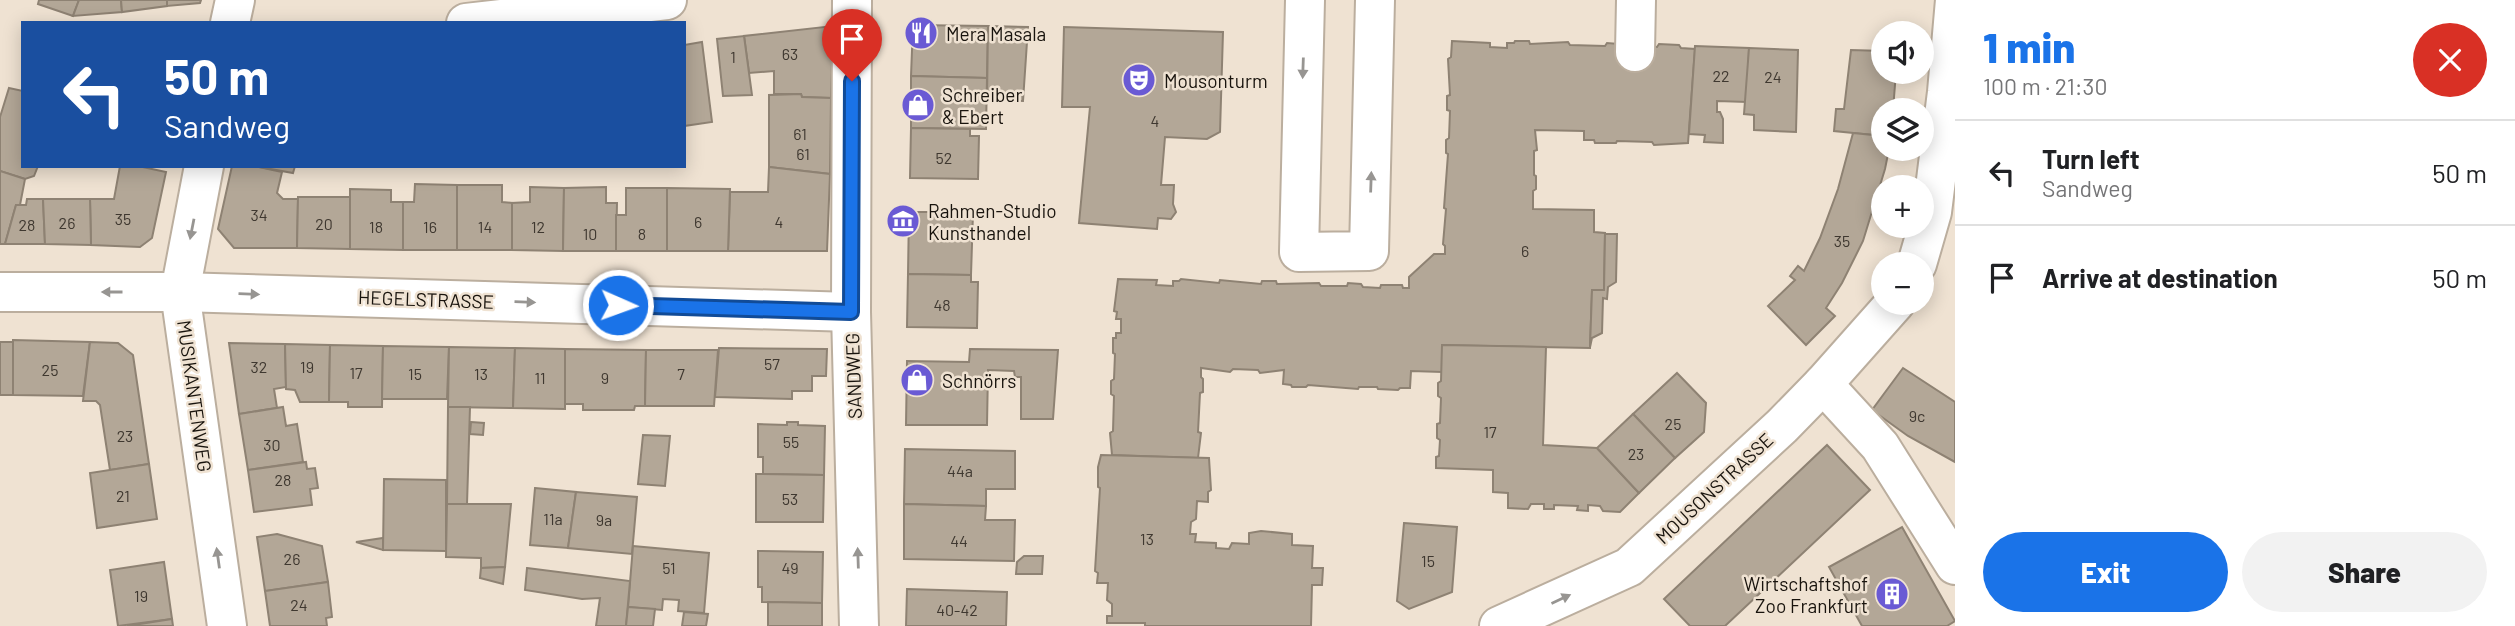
<!DOCTYPE html>
<html lang="en">
<head>
<meta charset="utf-8">
<style>
  :root { --surface:#fff; --page:#f2f2f2; --text:#202124; --muted:#757577; --line:#e0e0e0; --accent:#1a73e8 }
  body { margin:0; font-family:Barlow,sans-serif; background:var(--page); color:var(--text); height:100vh; display:flex; flex-direction:column; font-size:26px; white-space:nowrap }
  * { box-sizing:border-box; margin:0 }
  p { font-size:23px; color:var(--muted) }
  .icon { flex:none; width:38px; height:38px; fill:none; stroke:currentColor; stroke-width:2; stroke-linecap:round; stroke-linejoin:round }
  .map { position:relative; flex:1; overflow:hidden }
  .drawer { display:flex; flex-direction:column; background:var(--surface); width:560px }
  .drawer>* { flex:none }
  .top-card { position:absolute; left:21px; top:21px; width:665px; height:147px; border-radius:0px; box-shadow:0 4px 18px #0003; background:#1a4fa0; color:#fff; overflow:hidden }
  .buttons { position:absolute; left:1871px; top:21px; display:grid; gap:14px }
  .buttons a { display:grid; place-items:center; width:63px; height:63px; border-radius:50%; background:var(--surface); box-shadow:0 4px 18px #0003; font-size:35px }
  .pin { position:absolute; display:grid; place-items:center; width:60px; height:60px; color:#fff; margin:-72px -30px; border-radius:50% 50% 50% 0; rotate:-45deg; box-shadow:0 0 7px #0007 }
  .pin .icon { rotate:45deg }
  .me { position:absolute; width:77px; margin:-38px; rotate:92deg; stroke-linejoin:round; filter:drop-shadow(0 0 5px #0008) }
  .turn { display:flex; align-items:center; gap:24px; height:147px; padding:0 28px; font-size:32px }
  .turn .icon { width:91px; height:91px; stroke-width:2.5 }
  .turn b { display:block; font-size:49px; line-height:60px }
  .round { display:grid; place-items:center; flex:none; width:74px; height:74px; border-radius:37px; background:var(--page) }
  .head { display:flex; align-items:center; justify-content:space-between; height:119px; padding:0 28px }
  h1 { font-size:42px; font-weight:800; line-height:52px; color:var(--accent) }
  .primary-button { display:flex; gap:14px; margin-top:auto; padding:14px 28px }
  .primary-button a { flex:1; height:80px; border-radius:42px; background:var(--accent); color:#fff; font-size:28px; font-weight:800; line-height:80px; text-align:center }
  .primary-button a+a { background:var(--page); color:var(--text) }
  ul { padding:0; list-style:none }
  li { display:flex; align-items:center; gap:21px; height:105px; padding:0 28px; border-top:2px solid var(--line) }
  li div { flex:1 }
  li b { display:block; font-size:26px }
  li em { font-style:normal }
  main { display:flex; flex:1; min-height:0 }
  .map>svg:first-child { display:block }
  .building { fill:#b3a797; stroke:#8e8273; stroke-width:2 }
  .lines { fill:none; stroke-linecap:round; stroke-linejoin:round }
  .minor-casing { stroke:#bbae9e; stroke-width:42 }
  .minor { stroke:#fff; stroke-width:38 }
  .oneway { fill:#979592 }
  .route-casing { stroke:#114b97; stroke-width:18 }
  .route { stroke:#1a73e8; stroke-width:12 }
  .labels { text-anchor:middle; dominant-baseline:central; stroke-width:5; stroke-linejoin:round; paint-order:stroke }
  .number-label { font-size:16px; fill:#3f3830 }
  .poi-label { font-size:19px; fill:#18130d; stroke:#efe2d2; text-anchor:start }
  .street-label { font-size:19px; fill:#18130d; stroke:#efe2d2 }
</style>
</head>
<body>
<main>
<div class="map">
<svg width="1955" height="626" viewBox="0 0 1955 626">
  <rect width="100%" height="100%" fill="#efe2d2"/>
  <!-- building -->
  <g class="building">
    <polygon points="39,0 79,0 73,16 38,4"/>
    <polygon points="79,0 121,0 122,12 73,16"/>
    <polygon points="121,0 167,0 167,6 122,12"/>
    <polygon points="167,0 201,0 200,3 167,6"/>
    <polygon points="913,25 988,26 987,78 911,76"/>
    <polygon points="833,26 831,98 802,97 801,94 774,94 774,71 749,73 744,36"/>
    <polygon points="988,26 1028,27 1023,101 987,100"/>
    <polygon points="1064,27 1223,32 1220,132 1207,139 1165,137 1161,185 1174,185 1173,204 1176,212 1171,219 1158,218 1157,229 1079,223 1090,107 1062,107"/>
    <polygon points="744,36 752,95 723,96 717,39"/>
    <polygon points="1452,41 1490,43 1490,47 1507,48 1507,43 1514,43 1515,41 1529,41 1530,44 1568,42 1570,45 1605,46 1607,43 1657,47 1659,44 1679,45 1681,48 1695,49 1688,143 1654,145 1652,142 1617,141 1616,143 1595,143 1594,140 1584,140 1584,131 1535,130 1537,150 1534,151 1534,175 1536,176 1536,189 1533,191 1533,209 1594,210 1594,232 1605,233 1604,290 1592,290 1590,348 1442,345 1442,372 1411,371 1410,388 1400,388 1398,390 1378,389 1377,387 1359,387 1358,389 1308,385 1306,387 1292,387 1291,385 1283,384 1284,370 1260,373 1258,370 1233,369 1230,372 1201,368 1201,377 1203,379 1203,392 1200,393 1198,432 1201,433 1198,458 1112,455 1110,433 1113,431 1114,396 1111,394 1111,381 1114,379 1115,354 1113,353 1113,338 1116,338 1116,333 1121,333 1121,319 1116,319 1117,312 1114,311 1118,279 1157,280 1156,285 1173,286 1173,281 1179,281 1181,279 1219,283 1220,280 1261,284 1262,281 1276,281 1277,284 1319,283 1321,286 1347,286 1348,283 1361,284 1363,287 1380,288 1381,285 1402,285 1403,288 1409,288 1409,277 1434,254 1445,254 1445,246 1443,244 1446,209 1444,208 1448,154 1446,153 1446,140 1449,138 1450,111 1447,110 1447,96 1450,95 1448,59 1451,57"/>
    <polygon points="702,42 712,122 684,126 684,45"/>
    <polygon points="1695,46 1749,48 1747,102 1717,101 1717,112 1720,112 1723,119 1723,143 1704,142 1705,135 1689,134"/>
    <polygon points="1749,48 1798,50 1796,132 1754,130 1754,115 1744,114"/>
    <polygon points="1851,50 1883,51 1883,72 1896,72 1893,110 1883,110 1883,136 1834,131 1836,109 1844,109"/>
    <polygon points="911,76 987,78 986,129 911,128"/>
    <polygon points="9,88 23,91 23,166 38,166 34,176 25,179 0,171 0,117"/>
    <polygon points="801,94 802,97 831,98 830,174 769,167 769,95"/>
    <polygon points="911,128 970,129 970,136 979,136 978,179 910,178"/>
    <polygon points="1853,133 1883,136 1883,149 1889,149 1885,169 1863,241 1842,283 1826,308 1835,316 1806,345 1768,306 1795,280 1790,276 1798,266 1804,271 1820,238 1838,189"/>
    <polygon points="120,166 138,166 166,172 152,238 140,247 91,245 90,199 114,199"/>
    <polygon points="232,166 254,166 282,172 277,193 283,199 298,199 297,248 234,248 218,229"/>
    <polygon points="254,166 295,166 293,173"/>
    <polygon points="769,167 830,174 827,251 728,251 730,192 768,192"/>
    <polygon points="0,171 25,179 20,205 16,205 5,244 0,244"/>
    <polygon points="415,184 457,185 457,250 403,250 403,202 414,202"/>
    <polygon points="457,185 502,185 502,202 512,203 512,250 457,250"/>
    <polygon points="530,187 564,188 563,251 512,250 512,203 530,202"/>
    <polygon points="606,187 606,203 617,203 616,251 563,251 564,188"/>
    <polygon points="626,188 667,188 667,251 616,251 616,215 626,215"/>
    <polygon points="667,188 730,189 728,251 667,251"/>
    <polygon points="350,189 391,190 391,202 403,202 403,250 350,249"/>
    <polygon points="298,197 350,197 350,249 297,248"/>
    <polygon points="27,199 43,199 45,244 5,244 16,205 26,205"/>
    <polygon points="43,199 90,199 91,245 45,244"/>
    <polygon points="935,210 973,213 971,275 908,274 909,212 935,212"/>
    <polygon points="1605,234 1617,234 1616,282 1608,287 1607,299 1603,298 1602,333 1592,338 1590,347 1592,290 1604,290"/>
    <polygon points="908,274 971,275 971,282 978,282 977,328 907,327"/>
    <polygon points="13,340 90,342 83,396 13,395"/>
    <rect x="0" y="342" width="13" height="53"/>
    <polygon points="90,342 118,343 133,355 149,464 110,470 100,405 96,401 83,401"/>
    <polygon points="229,343 285,344 286,387 274,389 277,408 239,414"/>
    <polygon points="285,344 330,345 329,402 300,402 295,390 286,389"/>
    <polygon points="330,345 383,346 382,407 348,407 348,402 329,402"/>
    <polygon points="1442,345 1546,347 1543,445 1597,448 1639,493 1620,512 1603,511 1600,506 1588,505 1588,511 1577,510 1578,506 1554,505 1554,509 1544,509 1544,504 1531,504 1528,509 1508,508 1508,493 1493,492 1493,470 1436,468 1436,457 1439,456 1440,440 1437,438 1437,424 1440,423 1441,398 1438,396 1438,383 1441,381"/>
    <polygon points="383,346 449,347 447,399 382,399"/>
    <polygon points="449,347 515,348 513,408 448,407"/>
    <polygon points="515,348 565,349 565,409 513,408"/>
    <polygon points="719,348 827,349 826,376 812,376 812,391 792,391 792,399 715,397"/>
    <polygon points="565,349 646,350 645,406 635,406 634,410 583,410 583,404 565,404"/>
    <polygon points="970,349 1058,350 1053,419 1021,419 1021,377 1015,377 1014,371 988,370 987,425 906,425 907,361 969,362"/>
    <polygon points="646,350 718,350 714,406 645,406"/>
    <polygon points="1903,368 1955,402 1955,462 1908,436 1872,410"/>
    <polygon points="1677,373 1706,403 1704,432 1675,458 1633,414"/>
    <polygon points="283,407 286,426 297,424 303,462 248,470 239,414"/>
    <polygon points="448,407 470,407 467,504 447,504"/>
    <polygon points="1633,414 1675,458 1639,493 1597,448"/>
    <polygon points="471,422 484,423 483,435 470,434"/>
    <polygon points="787,422 798,422 798,425 825,426 824,475 763,474 763,457 758,457 758,424 787,425"/>
    <polygon points="643,435 670,436 665,486 638,484"/>
    <polygon points="1827,445 1870,490 1725,626 1690,626 1664,599"/>
    <polygon points="905,449 1015,451 1015,489 986,489 986,506 904,504"/>
    <polygon points="1101,455 1209,458 1211,490 1208,492 1208,502 1197,501 1196,519 1191,522 1190,534 1196,534 1195,542 1216,543 1216,548 1229,549 1232,543 1249,544 1249,533 1261,531 1292,534 1292,545 1313,546 1312,568 1323,568 1322,585 1312,585 1311,626 1145,626 1145,623 1107,623 1107,616 1112,616 1112,604 1107,600 1108,583 1097,583 1098,573 1095,571 1100,488 1098,487 1098,467"/>
    <polygon points="306,462 307,469 315,468 318,488 310,489 312,505 254,512 248,470"/>
    <polygon points="149,464 157,519 97,528 90,473"/>
    <polygon points="756,474 824,475 823,522 756,522"/>
    <polygon points="384,479 446,480 446,551 383,550"/>
    <polygon points="535,488 576,492 568,548 530,545"/>
    <polygon points="576,492 637,497 632,554 568,548"/>
    <polygon points="447,504 511,504 505,567 481,568 481,558 446,557"/>
    <polygon points="904,504 986,506 985,520 1015,520 1014,561 904,559"/>
    <polygon points="1404,523 1457,527 1452,592 1409,609 1397,601"/>
    <polygon points="1902,527 1955,621 1947,626 1862,626 1829,567"/>
    <polygon points="277,534 322,546 328,582 265,591 257,537"/>
    <polygon points="383,538 383,550 356,542"/>
    <polygon points="633,546 709,553 704,613 678,611 679,600 663,599 662,610 628,607"/>
    <polygon points="758,551 823,552 822,603 762,602 762,587 758,587"/>
    <polygon points="1024,556 1043,556 1042,574 1016,574 1017,562"/>
    <polygon points="164,562 172,619 118,626 110,570"/>
    <polygon points="505,567 503,584 480,578 481,568"/>
    <polygon points="527,568 630,581 626,626 596,626 600,598 582,599 525,590"/>
    <polygon points="328,582 332,617 326,618 327,626 270,626 265,591"/>
    <polygon points="907,589 1007,592 1006,626 906,626"/>
    <polygon points="768,602 822,603 822,626 768,626"/>
    <polygon points="628,607 655,609 653,626 626,626"/>
    <polygon points="684,612 708,614 706,626 682,626"/>
    <polygon points="172,619 173,626 127,626"/>
  </g>
  <g class="lines">
    <defs>
      <g id="minor">
        <polyline points="852,0 851,312 859,626"/>
        <polyline points="1305,0 1299,252 1369,251 1375,0"/>
        <polyline points="230,23 235,0"/>
        <polyline points="466,23 667,0"/>
        <polyline points="1635,52 1636,0"/>
        <polyline points="204,166 180,292 227,626"/>
        <polyline points="1917,264 1932,212 1947,92 1955,0"/>
        <polyline points="0,292 180,292 851,312"/>
        <polyline points="1823,384 1880,446 1955,565"/>
        <polyline points="1499,626 1629,567 1782,426 1823,384 1895,303"/>
      </g>
    </defs>
    <!-- minor casing -->
    <use href="#minor" class="minor-casing"/>
    <!-- minor -->
    <use href="#minor" class="minor"/>
  </g>
  <!-- one-way arrows -->
  <defs><path id="oneway-solid" d="M-6-.8H1V-3.2L6.5 0L1 3.2V.8H-6Z" transform="scale(1.75)"/></defs>
  <g class="oneway">
    <use href="#oneway-solid" transform="translate(1303 68) rotate(92)"/>
    <use href="#oneway-solid" transform="translate(1371 182) rotate(-88)"/>
    <use href="#oneway-solid" transform="translate(192 229) rotate(101)"/>
    <use href="#oneway-solid" transform="translate(112 292) rotate(180)"/>
    <use href="#oneway-solid" transform="translate(249 294) rotate(2)"/>
    <use href="#oneway-solid" transform="translate(525 302) rotate(2)"/>
    <use href="#oneway-solid" transform="translate(218 558) rotate(-98)"/>
    <use href="#oneway-solid" transform="translate(858 558) rotate(-92)"/>
    <use href="#oneway-solid" transform="translate(1561 599) rotate(-25)"/>
  </g>
  <g class="lines">
    <defs>
      <polyline id="route" points="618,305 851,312 852,81"/>
    </defs>
    <!-- route casing -->
    <use href="#route" class="route-casing"/>
    <!-- route -->
    <use href="#route" class="route"/>
  </g>
  <!-- icons -->
  <defs>
    <symbol id="restaurant-disc" viewBox="-11 -11 22 22"><circle r="9.5" fill="#6a5ad4" stroke="#efe2d2"/><path d="M-5-6h1v4h1v-4h1v4h1v-4h1v5L-1.5 .5V6h-2V.5L-5-1ZM5-6V6H3V1.5H1.5Q1.5-4 5-6Z" fill="#fff"/></symbol>
    <symbol id="theatre-disc" viewBox="-11 -11 22 22"><circle r="9.5" fill="#6a5ad4" stroke="#efe2d2"/><path d="M-5-5.5Q0-4 5-5.5V0Q5 5 0 6Q-5 5-5 0ZM-3.3-2.5H-1v1.5H-3.3ZM1-2.5H3.3v1.5H1ZM-2.8 1Q0 5.5 2.8 1Z" fill="#fff"/></symbol>
    <symbol id="shop-disc" viewBox="-11 -11 22 22"><circle r="9.5" fill="#6a5ad4" stroke="#efe2d2"/><path d="M-5-2.5h2.3a2.7 3.5 0 0 1 5.4 0H5L5.5 6h-11ZM-1.5-2.5h3a1.5 2.3 0 0 0-3 0Z" fill="#fff"/></symbol>
    <symbol id="museum-disc" viewBox="-11 -11 22 22"><circle r="9.5" fill="#6a5ad4" stroke="#efe2d2"/><path d="M0-6L6-3V-2H-6V-3ZM-5-1h2V3h-2ZM-1-1h2V3h-2ZM3-1h2V3H3ZM-6 4H6V6H-6Z" fill="#fff"/></symbol>
    <symbol id="building-disc" viewBox="-11 -11 22 22"><circle r="9.5" fill="#6a5ad4" stroke="#efe2d2"/><path d="M-4-6H4V6H1V3H-1V6H-4ZM-2.5-4.3h1.7v1.8h-1.7ZM.8-4.3h1.7v1.8H.8ZM-2.5-1h1.7V.8h-1.7ZM.8-1h1.7V.8H.8Z" fill="#fff"/></symbol>
  </defs>
  <g fill-rule="evenodd">
    <use href="#restaurant-disc" x="902" y="14" width="38" height="38"/>
    <use href="#theatre-disc" x="1120" y="61" width="38" height="38"/>
    <use href="#shop-disc" x="899" y="86" width="38" height="38"/>
    <use href="#museum-disc" x="884" y="202" width="38" height="38"/>
    <use href="#shop-disc" x="898" y="361" width="38" height="38"/>
    <use href="#building-disc" x="1873" y="575" width="38" height="38"/>
  </g>
  <g class="labels">
    <!-- number labels -->
    <g class="number-label">
      <text x="790" y="53">63</text>
      <text x="733" y="56">1</text>
      <text x="1721" y="75">22</text>
      <text x="1773" y="76">24</text>
      <text x="1155" y="120">4</text>
      <text x="800" y="133">61</text>
      <text x="803" y="153">61</text>
      <text x="944" y="157">52</text>
      <text x="259" y="214">34</text>
      <text x="123" y="218">35</text>
      <text x="698" y="221">6</text>
      <text x="779" y="221">4</text>
      <text x="67" y="222">26</text>
      <text x="324" y="223">20</text>
      <text x="27" y="224">28</text>
      <text x="376" y="226">18</text>
      <text x="430" y="226">16</text>
      <text x="485" y="226">14</text>
      <text x="538" y="226">12</text>
      <text x="590" y="233">10</text>
      <text x="642" y="233">8</text>
      <text x="1842" y="240">35</text>
      <text x="1525" y="250">6</text>
      <text x="942" y="304">48</text>
      <text x="772" y="363">57</text>
      <text x="259" y="366">32</text>
      <text x="307" y="366">19</text>
      <text x="50" y="369">25</text>
      <text x="356" y="372">17</text>
      <text x="415" y="373">15</text>
      <text x="481" y="373">13</text>
      <text x="681" y="373">7</text>
      <text x="540" y="377">11</text>
      <text x="605" y="377">9</text>
      <text x="1917" y="415">9c</text>
      <text x="1673" y="423">25</text>
      <text x="1490" y="431">17</text>
      <text x="125" y="435">23</text>
      <text x="791" y="441">55</text>
      <text x="272" y="444">30</text>
      <text x="1636" y="453">23</text>
      <text x="960" y="470">44a</text>
      <text x="283" y="479">28</text>
      <text x="123" y="495">21</text>
      <text x="790" y="498">53</text>
      <text x="553" y="518">11a</text>
      <text x="604" y="519">9a</text>
      <text x="1147" y="538">13</text>
      <text x="959" y="540">44</text>
      <text x="292" y="558">26</text>
      <text x="1428" y="560">15</text>
      <text x="669" y="567">51</text>
      <text x="790" y="567">49</text>
      <text x="141" y="595">19</text>
      <text x="299" y="604">24</text>
      <text x="957" y="609">40-42</text>
    </g>
    <!-- poi labels -->
    <g class="poi-label">
      <text x="946" y="33">Mera Masala</text>
      <text x="1164" y="80">Mousonturm</text>
      <text x="942" y="94">Schreiber<tspan x="942" dy="22">&amp; Ebert</tspan></text>
      <text x="928" y="210">Rahmen-Studio<tspan x="928" dy="22">Kunsthandel</tspan></text>
      <text x="942" y="380">Schnörrs</text>
      <text x="1868" y="583" text-anchor="end">Wirtschaftshof<tspan x="1868" dy="22">Zoo Frankfurt</tspan></text>
    </g>
    <!-- street labels -->
    <g class="street-label">
      <text transform="translate(426 299) rotate(2)">HEGELSTRASSE</text>
      <text transform="translate(853 376) rotate(-92)">SANDWEG</text>
      <text transform="translate(195 396) rotate(82)">MUSIKANTENWEG</text>
      <text transform="translate(1714 488) rotate(-43)">MOUSONSTRASSE</text>
    </g>
  </g>
</svg>
<div class="buttons">
<a><svg class="icon" aria-label="sound" viewBox="0 0 24 24"><path d="M4 9h4l5-4v14l-5-4H4zM17 9q2 3 0 6"/></svg></a>
<a><svg class="icon" aria-label="layers" viewBox="0 0 24 24"><path d="M12 4l9 5-9 5-9-5zM3 14l9 5 9-5"/></svg></a>
<a>+</a>
<a>−</a>
</div>
<div class="pin" style="left:852px;top:81px;background:#d93025"><svg class="icon" aria-label="arrive" viewBox="0 0 24 24"><path d="M6 21V4h12l-3 4 3 4H6"/></svg></div>
<svg class="me" style="left:618px;top:305px" viewBox="-20 -20 40 40"><circle r="17" fill="#1a73e8" stroke="#fff" stroke-width="3"/><path d="M0-11L8 9 0 5-8 9z" fill="#fff"/></svg>
<div class="top-card">
<div class="turn"><svg class="icon" aria-label="left" viewBox="0 0 24 24"><path d="M17 20v-9H6M10 6l-5 5 5 5"/></svg><div><b>50 m</b>Sandweg</div></div>
</div>
</div>
<section class="drawer">
<div class="head"><div><h1>1 min</h1><p>100 m · 21:30</p></div><a class="round" style="background:#d93025;color:#fff"><svg class="icon" aria-label="close" viewBox="0 0 24 24"><path d="M6 6l12 12M18 6L6 18"/></svg></a></div>
<ul>
<li><svg class="icon" aria-label="left" viewBox="0 0 24 24"><path d="M17 20v-9H6M10 6l-5 5 5 5"/></svg><div><b>Turn left</b><p>Sandweg</p></div><em>50 m</em></li>
<li><svg class="icon" aria-label="arrive" viewBox="0 0 24 24"><path d="M6 21V4h12l-3 4 3 4H6"/></svg><div><b>Arrive at destination</b></div><em>50 m</em></li>
</ul>
<div class="primary-button"><a>Exit</a><a>Share</a></div>
</section>
</main>
</body>
</html>
